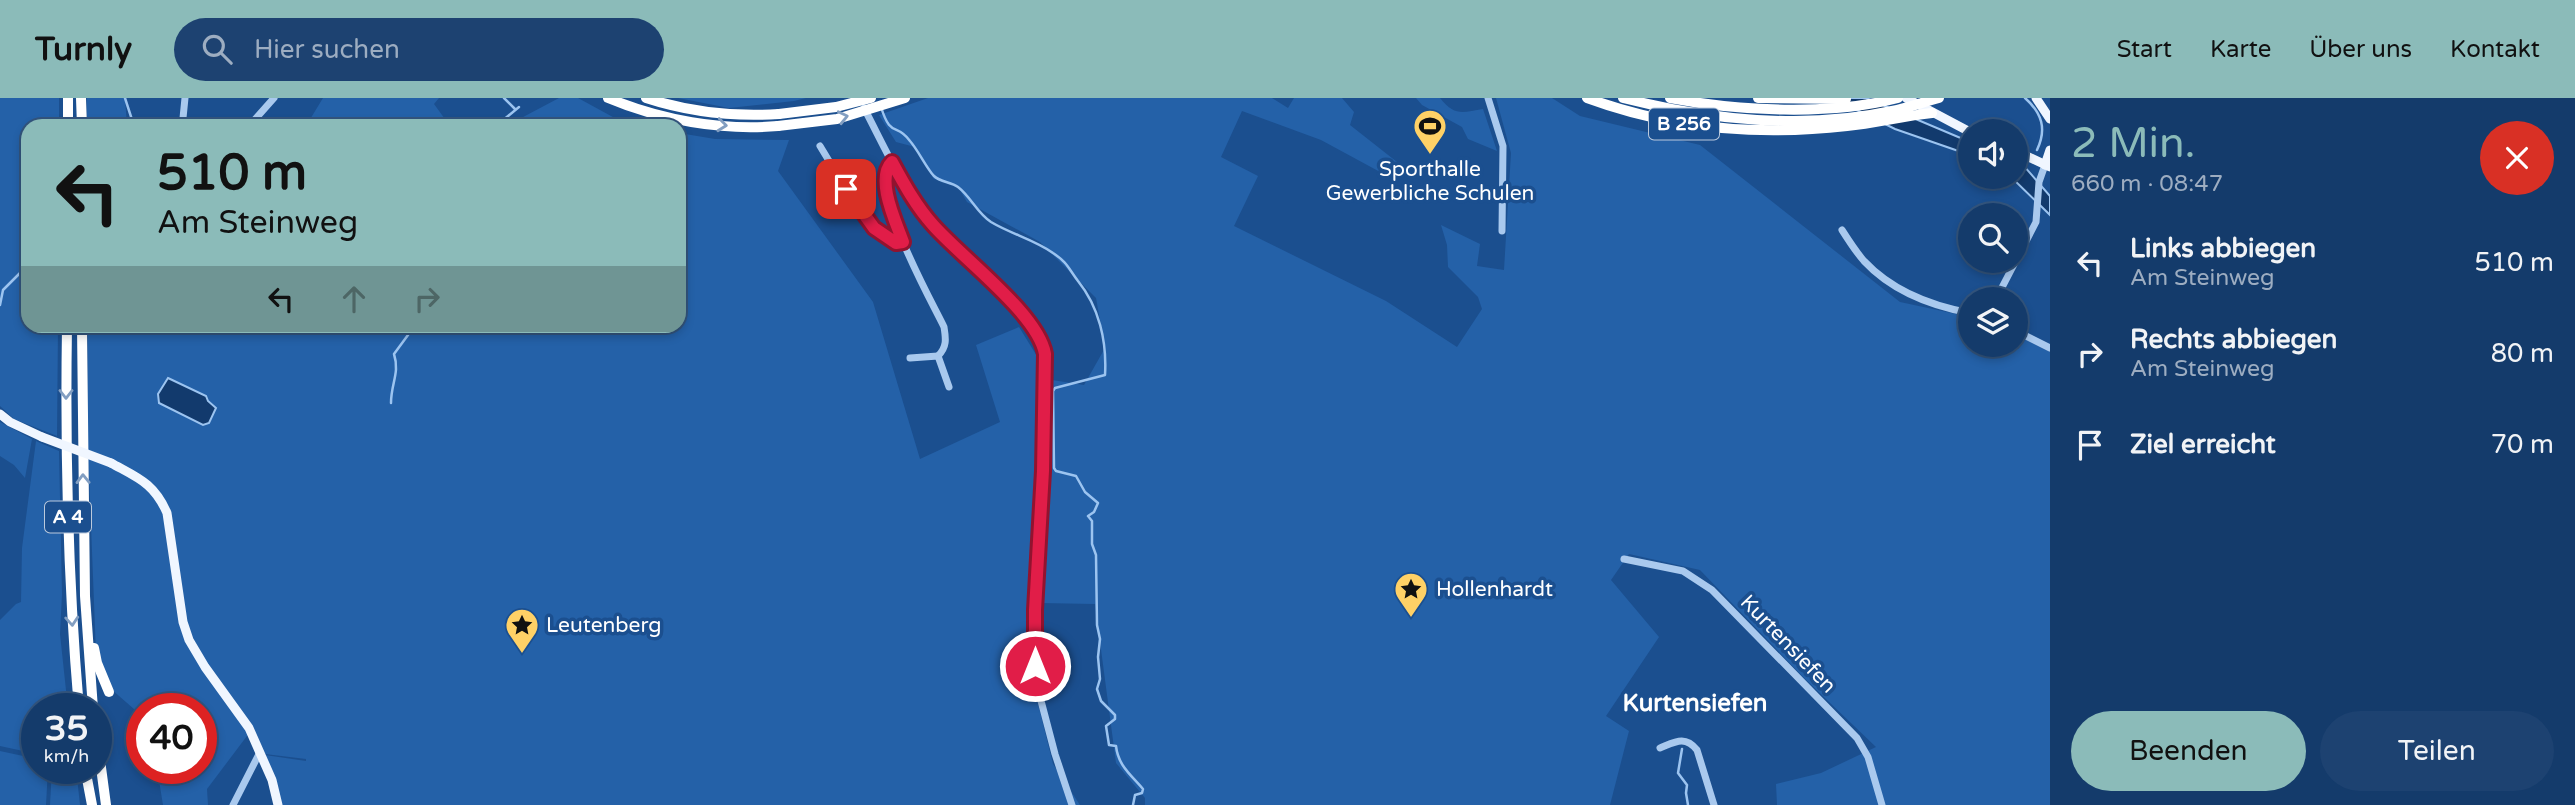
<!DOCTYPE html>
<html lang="de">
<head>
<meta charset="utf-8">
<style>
  :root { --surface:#143b6b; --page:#1d4271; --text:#f1f3f6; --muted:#9dadc1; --line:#33557e; --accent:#8bbbb9 }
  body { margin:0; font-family:"Varela Round",sans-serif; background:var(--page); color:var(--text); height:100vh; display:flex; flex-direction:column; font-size:26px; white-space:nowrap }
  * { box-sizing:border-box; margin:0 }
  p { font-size:23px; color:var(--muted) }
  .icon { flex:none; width:38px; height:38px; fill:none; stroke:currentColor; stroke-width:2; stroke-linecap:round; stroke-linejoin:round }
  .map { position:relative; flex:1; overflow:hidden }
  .side { display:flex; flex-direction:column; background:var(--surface); width:525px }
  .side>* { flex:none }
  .hud { position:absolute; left:21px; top:21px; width:665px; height:214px; border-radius:21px; box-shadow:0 4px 10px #0003,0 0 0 2px var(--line); background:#8bbbb9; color:#111; overflow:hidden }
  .tools { position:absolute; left:1958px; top:21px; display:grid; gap:14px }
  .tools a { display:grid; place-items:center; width:70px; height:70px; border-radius:50%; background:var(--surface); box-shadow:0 4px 10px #0003,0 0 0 2px var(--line); font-size:35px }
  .speed { position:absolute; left:21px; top:595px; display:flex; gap:14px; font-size:35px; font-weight:700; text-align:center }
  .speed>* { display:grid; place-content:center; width:91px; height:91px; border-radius:50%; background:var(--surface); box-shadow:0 4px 10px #0003,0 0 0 2px var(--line); line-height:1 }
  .speed small { font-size:18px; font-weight:400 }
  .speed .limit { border:10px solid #d22; background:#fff; color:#111 }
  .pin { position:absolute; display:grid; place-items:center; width:60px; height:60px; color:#fff; margin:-30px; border-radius:14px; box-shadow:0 4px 10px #0006 }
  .me { position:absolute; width:77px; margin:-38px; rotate:0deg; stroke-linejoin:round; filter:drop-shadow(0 0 5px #0008) }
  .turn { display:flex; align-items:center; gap:24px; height:147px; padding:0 21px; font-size:32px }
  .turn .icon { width:91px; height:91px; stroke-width:2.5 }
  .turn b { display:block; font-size:49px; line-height:60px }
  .lanes { display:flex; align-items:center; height:66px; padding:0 21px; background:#0003; justify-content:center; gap:35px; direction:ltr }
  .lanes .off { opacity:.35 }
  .round { display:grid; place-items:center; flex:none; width:74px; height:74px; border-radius:37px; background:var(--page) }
  .summary { display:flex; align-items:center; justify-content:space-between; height:119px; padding:0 21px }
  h1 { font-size:42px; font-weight:600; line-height:52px; color:var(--accent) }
  .action { display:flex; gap:14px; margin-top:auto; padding:14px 21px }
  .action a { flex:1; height:80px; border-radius:42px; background:var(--accent); color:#111; font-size:28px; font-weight:600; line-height:80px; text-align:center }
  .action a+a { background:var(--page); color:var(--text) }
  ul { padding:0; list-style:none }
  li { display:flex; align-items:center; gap:21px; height:91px; padding:0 21px }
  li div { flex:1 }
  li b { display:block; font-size:26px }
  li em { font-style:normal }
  header { display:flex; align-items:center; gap:42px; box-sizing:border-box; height:98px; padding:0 35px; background:var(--accent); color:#111 }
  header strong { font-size:33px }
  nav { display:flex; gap:38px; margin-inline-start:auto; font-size:24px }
  .search { width:490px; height:63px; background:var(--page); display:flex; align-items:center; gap:18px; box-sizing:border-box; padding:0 24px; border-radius:38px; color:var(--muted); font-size:26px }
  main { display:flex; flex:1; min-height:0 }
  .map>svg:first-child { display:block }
  .green { fill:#2461a8 }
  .water { fill:#123a6d; stroke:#9cc4f0; stroke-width:2 }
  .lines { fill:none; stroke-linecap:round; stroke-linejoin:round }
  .stream { stroke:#9cc4f0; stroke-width:2.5 }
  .minor { stroke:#a9c9ee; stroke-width:7 }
  .major { stroke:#f0f6ff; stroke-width:9 }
  .highway { stroke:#fff; stroke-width:10 }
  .major-bridge { stroke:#f0f6ff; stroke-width:9 }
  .highway-bridge { stroke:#fff; stroke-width:10 }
  .oneway { stroke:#829ec1 }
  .route-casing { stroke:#92132f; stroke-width:18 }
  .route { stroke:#e11d48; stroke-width:12 }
  .labels { text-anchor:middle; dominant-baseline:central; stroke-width:7; stroke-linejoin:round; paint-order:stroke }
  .shield { fill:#1b4f8f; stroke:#bbcadd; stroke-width:2 }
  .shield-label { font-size:19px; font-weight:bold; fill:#fff }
  .poi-label { font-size:21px; fill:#fff; stroke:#1b4f8f; text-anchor:start }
  .street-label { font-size:21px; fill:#fff; stroke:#1b4f8f }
  .quarter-label { font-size:24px; font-weight:bold; fill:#fff; stroke:#1b4f8f }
</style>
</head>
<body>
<header>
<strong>Turnly</strong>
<div class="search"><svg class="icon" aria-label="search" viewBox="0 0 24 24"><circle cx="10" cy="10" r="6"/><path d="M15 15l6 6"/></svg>Hier suchen</div>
<nav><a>Start</a><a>Karte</a><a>Über uns</a><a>Kontakt</a></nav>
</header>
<main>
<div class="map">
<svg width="2050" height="707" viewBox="0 0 2050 707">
  <rect width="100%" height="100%" fill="#1b4f8f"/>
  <!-- green -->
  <g class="green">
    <polygon points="0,0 59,0 59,28 28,28 28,228 58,228 57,338 14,321 0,308"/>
    <polygon points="87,0 125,0 127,28 87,28"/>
    <polygon points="323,0 439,0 434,6 450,28 306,28"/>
    <polygon points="559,0 578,0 622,24 643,28 506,28"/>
    <polygon points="678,0 806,0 794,3 729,10"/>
    <polygon points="928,0 1272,0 1288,10 1294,0 1342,0 1354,14 1350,27 1397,64 1393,81 1321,42 1242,13 1221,59 1258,78 1234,128 1386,203 1457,249 1482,211 1478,199 1448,169 1447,147 1441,127 1480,146 1477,168 1504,172 1511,55 1496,0 1552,0 1580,18 1700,47 1900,204 1970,219 1970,247 2016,247 2016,237 2050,254 2050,707 1777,707 1776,686 1821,675 1876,649 1805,581 1700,472 1629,456 1611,482 1659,539 1606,618 1629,633 1610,707 1145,707 1145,700 1116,665 1095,506 1040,505 1050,369 1052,282 1084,287 1105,250 1096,200 1040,144 967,104 957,87 934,81 915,49 896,44 879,17"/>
    <path d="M1416,0H1440C1455,19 1463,14 1483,11L1497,53L1468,41L1462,29L1422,7Z"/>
    <polygon points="679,35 715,41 789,42 778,73 873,204 920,361 1000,324 976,247 1019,229 1040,263 1036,412 1029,509 1031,577 1053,666 1080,707 282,707 265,657 306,663 306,661 265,656 253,630 207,691 208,707 163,707 157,670 201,670 201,611 142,611 142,618 111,591 96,555 88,352 88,228 679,228"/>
    <polygon points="0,324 32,341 25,380 14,367 0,358"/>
    <polygon points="36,343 59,353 62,496 60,536 68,611 37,611 37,656 0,648 0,522 16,506 21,504 22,450"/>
    <polygon points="0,653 37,661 37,670 48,670 46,707 0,707"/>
    <polygon points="52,670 76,670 80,707 50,707"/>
  </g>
  <!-- water -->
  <g class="water">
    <polygon points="1833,0 1866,0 1970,44 1970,57 1895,31"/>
    <polygon points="2016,65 2024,68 2050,98 2050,117 2011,79 2016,79"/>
    <polygon points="168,280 206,298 208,303 216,310 209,325 203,327 159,305 158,296"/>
  </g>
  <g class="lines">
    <!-- stream -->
    <g class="stream">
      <polyline points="125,0 134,28"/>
      <polyline points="504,0 515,11"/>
      <path d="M2025,0C2042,15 2047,31 2037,52"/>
      <path d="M881,9C891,41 896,24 910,43C918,52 927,71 934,78C940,84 951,84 958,89C971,99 977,115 991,124C1011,136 1035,142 1053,155C1068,165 1068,170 1078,183C1099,209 1107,243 1105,277L1055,290L1053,293L1054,370L1056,373L1076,378L1085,394L1098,405L1094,414L1088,418L1092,423V446L1096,457L1097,527L1100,541L1098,559L1100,581L1097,591L1101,603L1115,617V621L1106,628L1109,647L1116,648C1118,667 1130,676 1143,691L1142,695L1135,697L1133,707"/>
      <polyline points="496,28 519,9"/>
      <polyline points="0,207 3,192 28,167"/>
      <path d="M391,305C391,285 400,275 394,256L408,237V228"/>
      <polyline points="1682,651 1678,675 1687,687 1686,695 1688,707"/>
    </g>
    <!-- minor -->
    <g class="minor">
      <polyline points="1488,0 1503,48 1502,133"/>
      <path d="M864,10C884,48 902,89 929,123C959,160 1037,211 1045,256L1043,373L1035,512V580L1055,656L1072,707"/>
      <polyline points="178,28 183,20 185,0"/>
      <polyline points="249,28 274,0"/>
      <polyline points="820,48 846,91 874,130 896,145 903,144"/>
      <path d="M892,64C867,89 930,200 944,229C946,241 947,249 938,258L949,289"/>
      <path d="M1842,132C1849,143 1856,154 1864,163C1892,193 1932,208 1970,215"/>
      <polyline points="1996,201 2036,124 2039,84 2045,67"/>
      <polyline points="2016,233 2050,250"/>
      <polyline points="910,260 938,258"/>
      <polyline points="1624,461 1683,473 1712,492 1857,640 1868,659 1882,707"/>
      <path d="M1660,650C1675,644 1685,637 1697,652L1714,707"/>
      <polyline points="233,707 260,654"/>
    </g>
    <!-- major -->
    <g class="major">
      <polyline points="1906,0 1970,34"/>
      <polyline points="2036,0 2050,21"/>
      <polyline points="2016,53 2050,69"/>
      <polyline points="2045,67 2050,52"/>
      <polyline points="0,316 10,324 42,339"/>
      <path d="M111,365C138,380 154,385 167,415L183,524L189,542L205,569L249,630L272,682L278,707"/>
    </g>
    <!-- highway -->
    <g class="highway">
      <polyline points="68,0 68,28"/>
      <polyline points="81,0 82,28"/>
      <path d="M608,0C660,22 722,33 778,28"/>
      <path d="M646,0C689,14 733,19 779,16"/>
      <path d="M1587,0C1671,31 1759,38 1847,28C1876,25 1903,18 1932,15"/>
      <path d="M1670,0C1739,13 1829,18 1898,0"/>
      <polyline points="1758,0 1846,1"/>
      <path d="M67,228C65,355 68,483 79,611"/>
      <polyline points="82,228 85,498 93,611"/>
      <polyline points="94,550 97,565 109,594"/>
      <polyline points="96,632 106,707"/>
      <polyline points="85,670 92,707"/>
    </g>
    <!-- major-bridge -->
    <polyline class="major-bridge" points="42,339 111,365"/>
    <!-- highway-bridge -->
    <g class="highway-bridge">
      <path d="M1623,0C1708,22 1805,32 1892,13C1908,10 1923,4 1939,0"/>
      <polyline points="779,16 836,9 871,0"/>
      <polyline points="778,28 837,21 905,0"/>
    </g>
  </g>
  <!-- one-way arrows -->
  <defs><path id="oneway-chevron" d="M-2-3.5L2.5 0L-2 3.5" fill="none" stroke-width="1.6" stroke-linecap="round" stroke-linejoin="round" transform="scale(1.75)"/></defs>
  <g class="oneway">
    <use href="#oneway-chevron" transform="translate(843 19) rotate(-13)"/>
    <use href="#oneway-chevron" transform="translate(722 27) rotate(6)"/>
    <use href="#oneway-chevron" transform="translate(66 296) rotate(90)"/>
    <use href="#oneway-chevron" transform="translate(83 381) rotate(-91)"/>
    <use href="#oneway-chevron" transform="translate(72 523) rotate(86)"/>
  </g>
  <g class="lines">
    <defs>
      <path id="route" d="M846,91L874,130L896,145L903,144C896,124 875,81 892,64C904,86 916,108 933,127C962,160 1038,216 1045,256L1043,373L1035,512V568"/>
    </defs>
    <!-- route casing -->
    <use href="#route" class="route-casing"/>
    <!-- route -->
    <use href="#route" class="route"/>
  </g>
  <!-- icons -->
  <defs>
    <symbol id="stadium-pin" viewBox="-11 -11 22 30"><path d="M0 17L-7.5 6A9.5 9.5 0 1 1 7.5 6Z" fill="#ffd166" stroke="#1b4f8f"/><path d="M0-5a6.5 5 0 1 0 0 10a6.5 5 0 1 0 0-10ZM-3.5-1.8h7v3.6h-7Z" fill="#111"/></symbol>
    <symbol id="sight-pin" viewBox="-11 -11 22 30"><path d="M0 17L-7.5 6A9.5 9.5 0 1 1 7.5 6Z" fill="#ffd166" stroke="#1b4f8f"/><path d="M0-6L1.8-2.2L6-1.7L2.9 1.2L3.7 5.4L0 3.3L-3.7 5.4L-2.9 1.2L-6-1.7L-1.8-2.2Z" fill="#111"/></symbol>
  </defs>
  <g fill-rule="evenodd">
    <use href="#stadium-pin" x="1411" y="9" width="38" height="52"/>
    <use href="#sight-pin" x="1392" y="472" width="38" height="52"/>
    <use href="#sight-pin" x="503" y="508" width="38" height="52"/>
  </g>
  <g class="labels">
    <!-- shield labels -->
    <g class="shield">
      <rect x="1649" y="10.5" width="70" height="31" rx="5"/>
      <rect x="45" y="403.5" width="46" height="31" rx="5"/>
    </g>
    <g class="shield-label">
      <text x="1684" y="26">B 256</text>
      <text x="68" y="419">A 4</text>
    </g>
    <!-- poi labels -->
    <g class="poi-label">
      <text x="1430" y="71" text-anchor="middle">Sporthalle<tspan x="1430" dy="24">Gewerbliche Schulen</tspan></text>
      <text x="1436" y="491">Hollenhardt</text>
      <text x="546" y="527">Leutenberg</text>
    </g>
    <!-- street labels -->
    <g class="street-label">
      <text transform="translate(1788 546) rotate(46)">Kurtensiefen</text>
    </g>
    <!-- quarter labels -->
    <g class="quarter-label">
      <text x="1695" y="605">Kurtensiefen</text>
    </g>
  </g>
</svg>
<div class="tools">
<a><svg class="icon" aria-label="sound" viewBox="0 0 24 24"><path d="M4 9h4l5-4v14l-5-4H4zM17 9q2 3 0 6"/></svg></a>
<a><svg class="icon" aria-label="search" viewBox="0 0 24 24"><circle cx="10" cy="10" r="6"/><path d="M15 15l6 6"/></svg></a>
<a><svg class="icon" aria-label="layers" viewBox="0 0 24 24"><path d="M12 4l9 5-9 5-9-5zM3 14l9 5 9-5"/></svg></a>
</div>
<div class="speed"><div>35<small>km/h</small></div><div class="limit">40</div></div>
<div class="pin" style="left:846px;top:91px;background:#d93025"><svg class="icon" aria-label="arrive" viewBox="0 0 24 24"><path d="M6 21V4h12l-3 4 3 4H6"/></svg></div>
<svg class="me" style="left:1035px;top:568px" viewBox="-20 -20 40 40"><circle r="17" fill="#e11d48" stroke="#fff" stroke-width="3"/><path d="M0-11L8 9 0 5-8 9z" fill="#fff"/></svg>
<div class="hud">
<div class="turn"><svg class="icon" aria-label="left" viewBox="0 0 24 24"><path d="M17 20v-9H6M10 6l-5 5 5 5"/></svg><div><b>510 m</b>Am Steinweg</div></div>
<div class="lanes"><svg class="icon" aria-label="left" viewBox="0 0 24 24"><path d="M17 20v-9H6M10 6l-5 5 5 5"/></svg><svg class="icon off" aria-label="ahead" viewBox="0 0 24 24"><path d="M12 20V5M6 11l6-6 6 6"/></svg><svg class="icon off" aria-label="right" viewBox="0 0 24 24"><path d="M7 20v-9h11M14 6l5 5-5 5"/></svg></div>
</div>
</div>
<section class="side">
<div class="summary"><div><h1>2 Min.</h1><p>660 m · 08:47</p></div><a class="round" style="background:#d93025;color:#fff"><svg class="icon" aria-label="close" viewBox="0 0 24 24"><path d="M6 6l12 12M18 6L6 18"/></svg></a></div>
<ul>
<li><svg class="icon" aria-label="left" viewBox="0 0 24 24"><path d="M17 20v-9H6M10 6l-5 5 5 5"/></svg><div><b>Links abbiegen</b><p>Am Steinweg</p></div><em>510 m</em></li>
<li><svg class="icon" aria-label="right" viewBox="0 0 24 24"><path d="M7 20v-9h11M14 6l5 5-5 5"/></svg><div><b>Rechts abbiegen</b><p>Am Steinweg</p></div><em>80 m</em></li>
<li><svg class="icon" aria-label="arrive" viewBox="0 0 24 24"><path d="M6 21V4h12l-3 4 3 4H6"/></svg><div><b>Ziel erreicht</b></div><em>70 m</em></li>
</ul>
<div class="action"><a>Beenden</a><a>Teilen</a></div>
</section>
</main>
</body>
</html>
